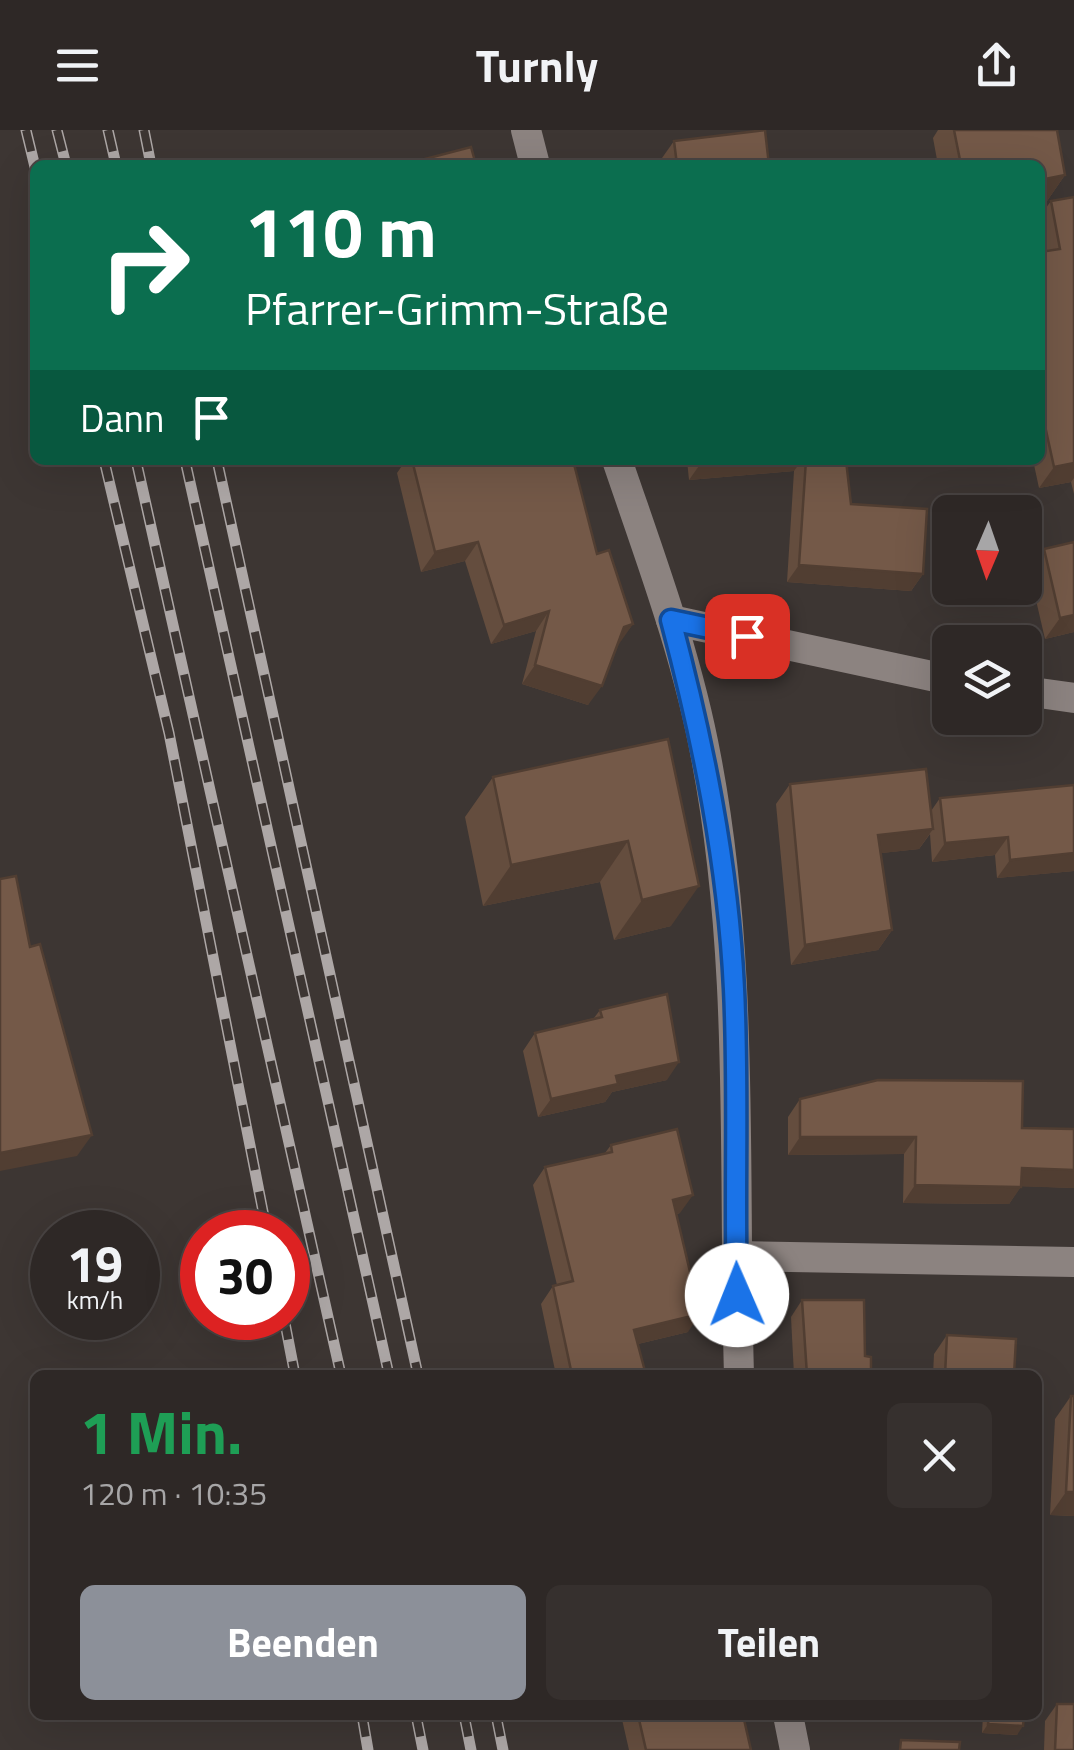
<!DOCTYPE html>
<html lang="de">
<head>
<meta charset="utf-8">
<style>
  :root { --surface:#2e2826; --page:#36302e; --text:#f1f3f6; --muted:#a7a6a7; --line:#494443; --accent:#8c9099 }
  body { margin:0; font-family:"Titillium Web",sans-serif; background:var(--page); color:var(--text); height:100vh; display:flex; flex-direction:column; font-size:38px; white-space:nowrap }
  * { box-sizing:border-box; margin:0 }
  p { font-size:32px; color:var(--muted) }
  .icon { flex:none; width:55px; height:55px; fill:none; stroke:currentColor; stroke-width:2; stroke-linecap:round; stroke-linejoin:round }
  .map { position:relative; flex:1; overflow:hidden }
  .sheet { position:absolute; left:30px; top:1240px; width:1012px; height:350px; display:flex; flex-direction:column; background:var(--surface); border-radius:15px; box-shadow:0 10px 40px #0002,0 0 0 2px var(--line) }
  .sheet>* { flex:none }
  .guide { position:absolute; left:30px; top:30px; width:1015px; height:305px; border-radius:15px; box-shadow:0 10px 40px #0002,0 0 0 2px var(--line); background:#0b6e4f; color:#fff; overflow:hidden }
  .needle { width:65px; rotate:182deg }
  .buttons { position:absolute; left:932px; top:365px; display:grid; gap:20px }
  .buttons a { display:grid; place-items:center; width:110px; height:110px; border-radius:15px; background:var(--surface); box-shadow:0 10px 40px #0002,0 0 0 2px var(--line); font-size:50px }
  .speed { position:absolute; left:30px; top:1080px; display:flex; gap:20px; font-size:50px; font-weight:700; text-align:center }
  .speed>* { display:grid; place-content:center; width:130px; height:130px; border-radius:50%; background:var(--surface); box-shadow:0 10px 40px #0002,0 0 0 2px var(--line); line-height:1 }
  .speed small { font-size:25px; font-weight:400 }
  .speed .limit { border:15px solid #d22; background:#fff; color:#111 }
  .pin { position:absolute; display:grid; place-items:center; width:85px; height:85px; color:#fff; margin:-42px; border-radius:20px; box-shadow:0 5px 15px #0006 }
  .me { position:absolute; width:110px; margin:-55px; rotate:359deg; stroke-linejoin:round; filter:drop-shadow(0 0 8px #0008) }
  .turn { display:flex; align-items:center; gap:35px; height:210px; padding:0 50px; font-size:45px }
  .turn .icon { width:130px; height:130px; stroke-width:2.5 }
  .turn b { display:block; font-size:70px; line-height:85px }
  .then { display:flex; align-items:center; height:95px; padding:0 50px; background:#0003; gap:20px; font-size:38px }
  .round { display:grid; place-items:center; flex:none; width:105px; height:105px; border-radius:15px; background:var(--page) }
  .overview { display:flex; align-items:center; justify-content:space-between; height:170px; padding:0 50px }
  h1 { font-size:60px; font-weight:700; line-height:75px; color:#1e9e55 }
  .action { display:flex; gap:20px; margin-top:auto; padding:20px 50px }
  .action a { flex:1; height:115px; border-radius:15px; background:var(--accent); color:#fff; font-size:40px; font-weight:700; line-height:115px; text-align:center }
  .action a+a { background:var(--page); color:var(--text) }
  header { display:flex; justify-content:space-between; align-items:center; height:130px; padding:0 50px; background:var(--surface); font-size:45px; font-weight:700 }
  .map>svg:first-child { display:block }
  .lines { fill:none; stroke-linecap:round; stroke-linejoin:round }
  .street { stroke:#8c8380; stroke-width:30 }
  .rail-casing { stroke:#ada7a6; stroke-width:11 }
  .rail { stroke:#3d3633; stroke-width:8; stroke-dasharray:22; stroke-linecap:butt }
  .wall { fill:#644d3e }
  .shaded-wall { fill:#513e32 }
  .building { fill:#745948; stroke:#513e32; stroke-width:2.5 }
  .route-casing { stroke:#114b97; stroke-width:25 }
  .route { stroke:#1a73e8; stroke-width:18 }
</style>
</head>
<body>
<header><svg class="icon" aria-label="menu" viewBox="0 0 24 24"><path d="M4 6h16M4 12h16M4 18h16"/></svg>Turnly<svg class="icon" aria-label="share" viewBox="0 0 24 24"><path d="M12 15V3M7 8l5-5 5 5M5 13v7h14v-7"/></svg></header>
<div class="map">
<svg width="1074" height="1620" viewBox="0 0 1074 1620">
  <rect width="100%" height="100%" fill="#3d3633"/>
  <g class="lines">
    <!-- street -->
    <g class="street">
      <polyline points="526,0 535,35"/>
      <path d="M617,330C650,427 687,525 706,627C745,830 733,1039 739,1245"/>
      <polyline points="671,490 950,550"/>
      <polyline points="1025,561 1074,568"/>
      <polyline points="736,1126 1074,1132"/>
      <polyline points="788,1585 795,1620"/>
    </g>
    <defs>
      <g id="rail">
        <polyline points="26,0 35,37"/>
        <polyline points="57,0 66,35"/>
        <polyline points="108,0 116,35"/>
        <polyline points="144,0 151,35"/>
        <polyline points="104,330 169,603 267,1102"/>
        <polyline points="136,330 341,1245"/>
        <polyline points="185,330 389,1245"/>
        <polyline points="217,330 418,1245"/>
        <polyline points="284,1188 295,1245"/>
        <polyline points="362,1585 368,1620"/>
        <polyline points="416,1585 423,1620"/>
        <polyline points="464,1585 471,1620"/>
        <polyline points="496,1585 503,1620"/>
      </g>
    </defs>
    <!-- rail casing -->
    <use href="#rail" class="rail-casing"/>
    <!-- rail -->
    <use href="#rail" class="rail"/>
  </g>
  <!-- wall -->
  <g class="wall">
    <polygon points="938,0 1057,0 1065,45 1047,71 1040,72 1040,35 938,35 933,8"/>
    <polygon points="674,11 769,35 662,35 662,28"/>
    <polygon points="1074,67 1074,364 1071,352 1039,358 1033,330 1040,330 1040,86 1051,71"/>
    <polygon points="406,330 573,330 597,424 633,494 617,514 588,575 522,554 536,501 491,514 465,431 421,442 397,343"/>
    <polygon points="687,330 846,330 851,374 923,444 911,461 787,452 794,341 689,350"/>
    <polygon points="1074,412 1074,502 1045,509 1029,440 1044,419"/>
    <polygon points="668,609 671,796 614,810 600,752 483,776 465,687 493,647"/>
    <polygon points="790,654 931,681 940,668 1074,655 1074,741 997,748 995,725 932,732 930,704 919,719 881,723 892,800 878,820 791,835 776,674"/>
    <polygon points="600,880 667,950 612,962 605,972 538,987 523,921 535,903 594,888"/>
    <polygon points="800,969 1022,998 1074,1058 1021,1056 1009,1074 903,1073 904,1024 788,1025 788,987"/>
    <polygon points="611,1015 680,1083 677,1084 688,1202 638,1214 646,1245 556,1245 541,1174 553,1156 557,1155 533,1055 545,1037 605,1023"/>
    <polygon points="802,1170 865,1226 871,1245 794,1245 791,1187"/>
    <polygon points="947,1205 1014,1245 933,1245 934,1224"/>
    <polygon points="1071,1266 1074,1266 1074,1386 1050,1385 1055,1289"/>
    <polygon points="1057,1574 1074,1620 1044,1620 1045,1591"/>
    <polygon points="621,1585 743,1585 751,1620 629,1620"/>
    <polygon points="983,1585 1024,1585 1017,1605 982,1603"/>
  </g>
  <!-- shaded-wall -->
  <g class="shaded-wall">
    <polygon points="1065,45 1047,71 1040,72 1040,50"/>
    <polygon points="732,330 802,330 794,341 689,350 701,333"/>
    <polygon points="1074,333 1074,348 1071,352 1039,358 1054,337"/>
    <polygon points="478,412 465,431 421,442 435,422"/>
    <polygon points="799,435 923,444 911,461 787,452"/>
    <polygon points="549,481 536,501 491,514 504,495"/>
    <polygon points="1074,485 1074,502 1045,509 1060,488"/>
    <polygon points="633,494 619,514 610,517 624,497"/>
    <polygon points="535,535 602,556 588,575 522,554"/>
    <polygon points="933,699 919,719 864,725 878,705"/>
    <polygon points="1008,707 995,725 932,732 945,713"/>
    <polygon points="628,711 600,752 483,776 511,735"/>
    <polygon points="1074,723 1074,741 997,748 1010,730"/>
    <polygon points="699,756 671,796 614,810 642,770"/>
    <polygon points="892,800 878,820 791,835 805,815"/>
    <polygon points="679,932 667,950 612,962 605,972 538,987 551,969 616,946"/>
    <polygon points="92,1005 77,1026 0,1041 0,1023"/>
    <polygon points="800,1007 916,1007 904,1024 788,1025"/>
    <polygon points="1022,1038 1074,1040 1074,1058 1009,1056"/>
    <polygon points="915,1055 1021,1057 1009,1074 903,1073"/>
    <polygon points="693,1065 680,1083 661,1088 673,1070"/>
    <polygon points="700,1184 688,1202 621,1218 634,1200"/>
    <polygon points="1066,1362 1074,1362 1074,1386 1050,1385"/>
    <polygon points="988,1594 1023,1596 1017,1605 982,1603"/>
  </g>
  <!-- building -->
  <g class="building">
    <polygon points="765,0 769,35 677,35 674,11"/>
    <polygon points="954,0 1057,0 1065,45 1040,50 1040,35 961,35"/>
    <polygon points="471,17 476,35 402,35"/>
    <polygon points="1074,67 1074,333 1054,337 1040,273 1040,122 1060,119 1051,71"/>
    <polygon points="412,330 573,330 597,424 609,420 633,494 624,497 602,556 535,535 549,481 504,495 478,412 435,422"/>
    <polygon points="701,330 732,330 701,333"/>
    <polygon points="806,330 846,330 851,374 927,379 923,444 799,435"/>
    <polygon points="1074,412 1074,485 1060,488 1044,419"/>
    <polygon points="668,609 699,756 642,770 628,711 511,735 493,647"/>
    <polygon points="926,639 933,699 878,705 892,800 805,815 790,654"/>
    <polygon points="1074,655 1074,723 1010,730 1008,707 945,713 940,668"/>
    <polygon points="16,746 30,817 40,814 92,1005 0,1023 0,749"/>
    <polygon points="667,864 679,932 616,946 618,954 551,969 535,903 602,887 600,880"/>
    <polygon points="878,950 1023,951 1022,998 1074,999 1074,1040 1022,1038 1021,1057 915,1055 916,1007 800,1007 800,969"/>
    <polygon points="677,999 693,1065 673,1070 700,1184 634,1200 646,1245 572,1245 553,1156 573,1151 545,1037 612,1022 611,1015"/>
    <polygon points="802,1170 864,1170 865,1226 871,1227 871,1245 807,1245"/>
    <polygon points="947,1205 1016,1209 1014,1245 945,1245"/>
    <polygon points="1071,1266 1074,1266 1074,1362 1066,1362"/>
    <polygon points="1057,1574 1074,1574 1074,1620 1055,1620"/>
    <polygon points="638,1585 743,1585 751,1620 646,1620"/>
    <polygon points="989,1585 1024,1585 1023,1596 988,1594"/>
    <polygon points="901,1610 960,1612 959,1620 900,1620"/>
  </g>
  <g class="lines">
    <defs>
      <path id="route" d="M737,1165C734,1063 739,961 734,859C728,733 703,611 671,490L747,506"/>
    </defs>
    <!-- route casing -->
    <use href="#route" class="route-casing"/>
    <!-- route -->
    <use href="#route" class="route"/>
  </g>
</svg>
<div class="buttons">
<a><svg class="needle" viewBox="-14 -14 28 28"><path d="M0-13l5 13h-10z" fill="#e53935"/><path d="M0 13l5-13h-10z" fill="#a7a6a7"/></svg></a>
<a><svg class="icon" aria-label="layers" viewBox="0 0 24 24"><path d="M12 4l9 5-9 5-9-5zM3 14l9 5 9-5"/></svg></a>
</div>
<div class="speed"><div>19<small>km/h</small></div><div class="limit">30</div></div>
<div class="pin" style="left:747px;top:506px;background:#d93025"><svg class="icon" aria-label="arrive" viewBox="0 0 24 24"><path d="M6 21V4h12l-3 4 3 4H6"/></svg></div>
<svg class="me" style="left:737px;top:1165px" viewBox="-20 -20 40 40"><circle r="19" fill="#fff"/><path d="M0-13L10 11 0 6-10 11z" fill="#1a73e8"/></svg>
<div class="guide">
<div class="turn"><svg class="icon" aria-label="right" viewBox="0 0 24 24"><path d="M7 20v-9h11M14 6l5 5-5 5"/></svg><div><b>110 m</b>Pfarrer-Grimm-Straße</div></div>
<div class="then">Dann<svg class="icon" aria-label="arrive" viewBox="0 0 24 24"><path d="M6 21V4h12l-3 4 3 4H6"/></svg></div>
</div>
<section class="sheet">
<div class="overview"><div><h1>1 Min.</h1><p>120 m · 10:35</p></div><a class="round"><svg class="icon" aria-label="close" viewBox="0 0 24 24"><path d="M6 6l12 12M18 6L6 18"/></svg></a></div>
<div class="action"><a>Beenden</a><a>Teilen</a></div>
</section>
</div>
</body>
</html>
